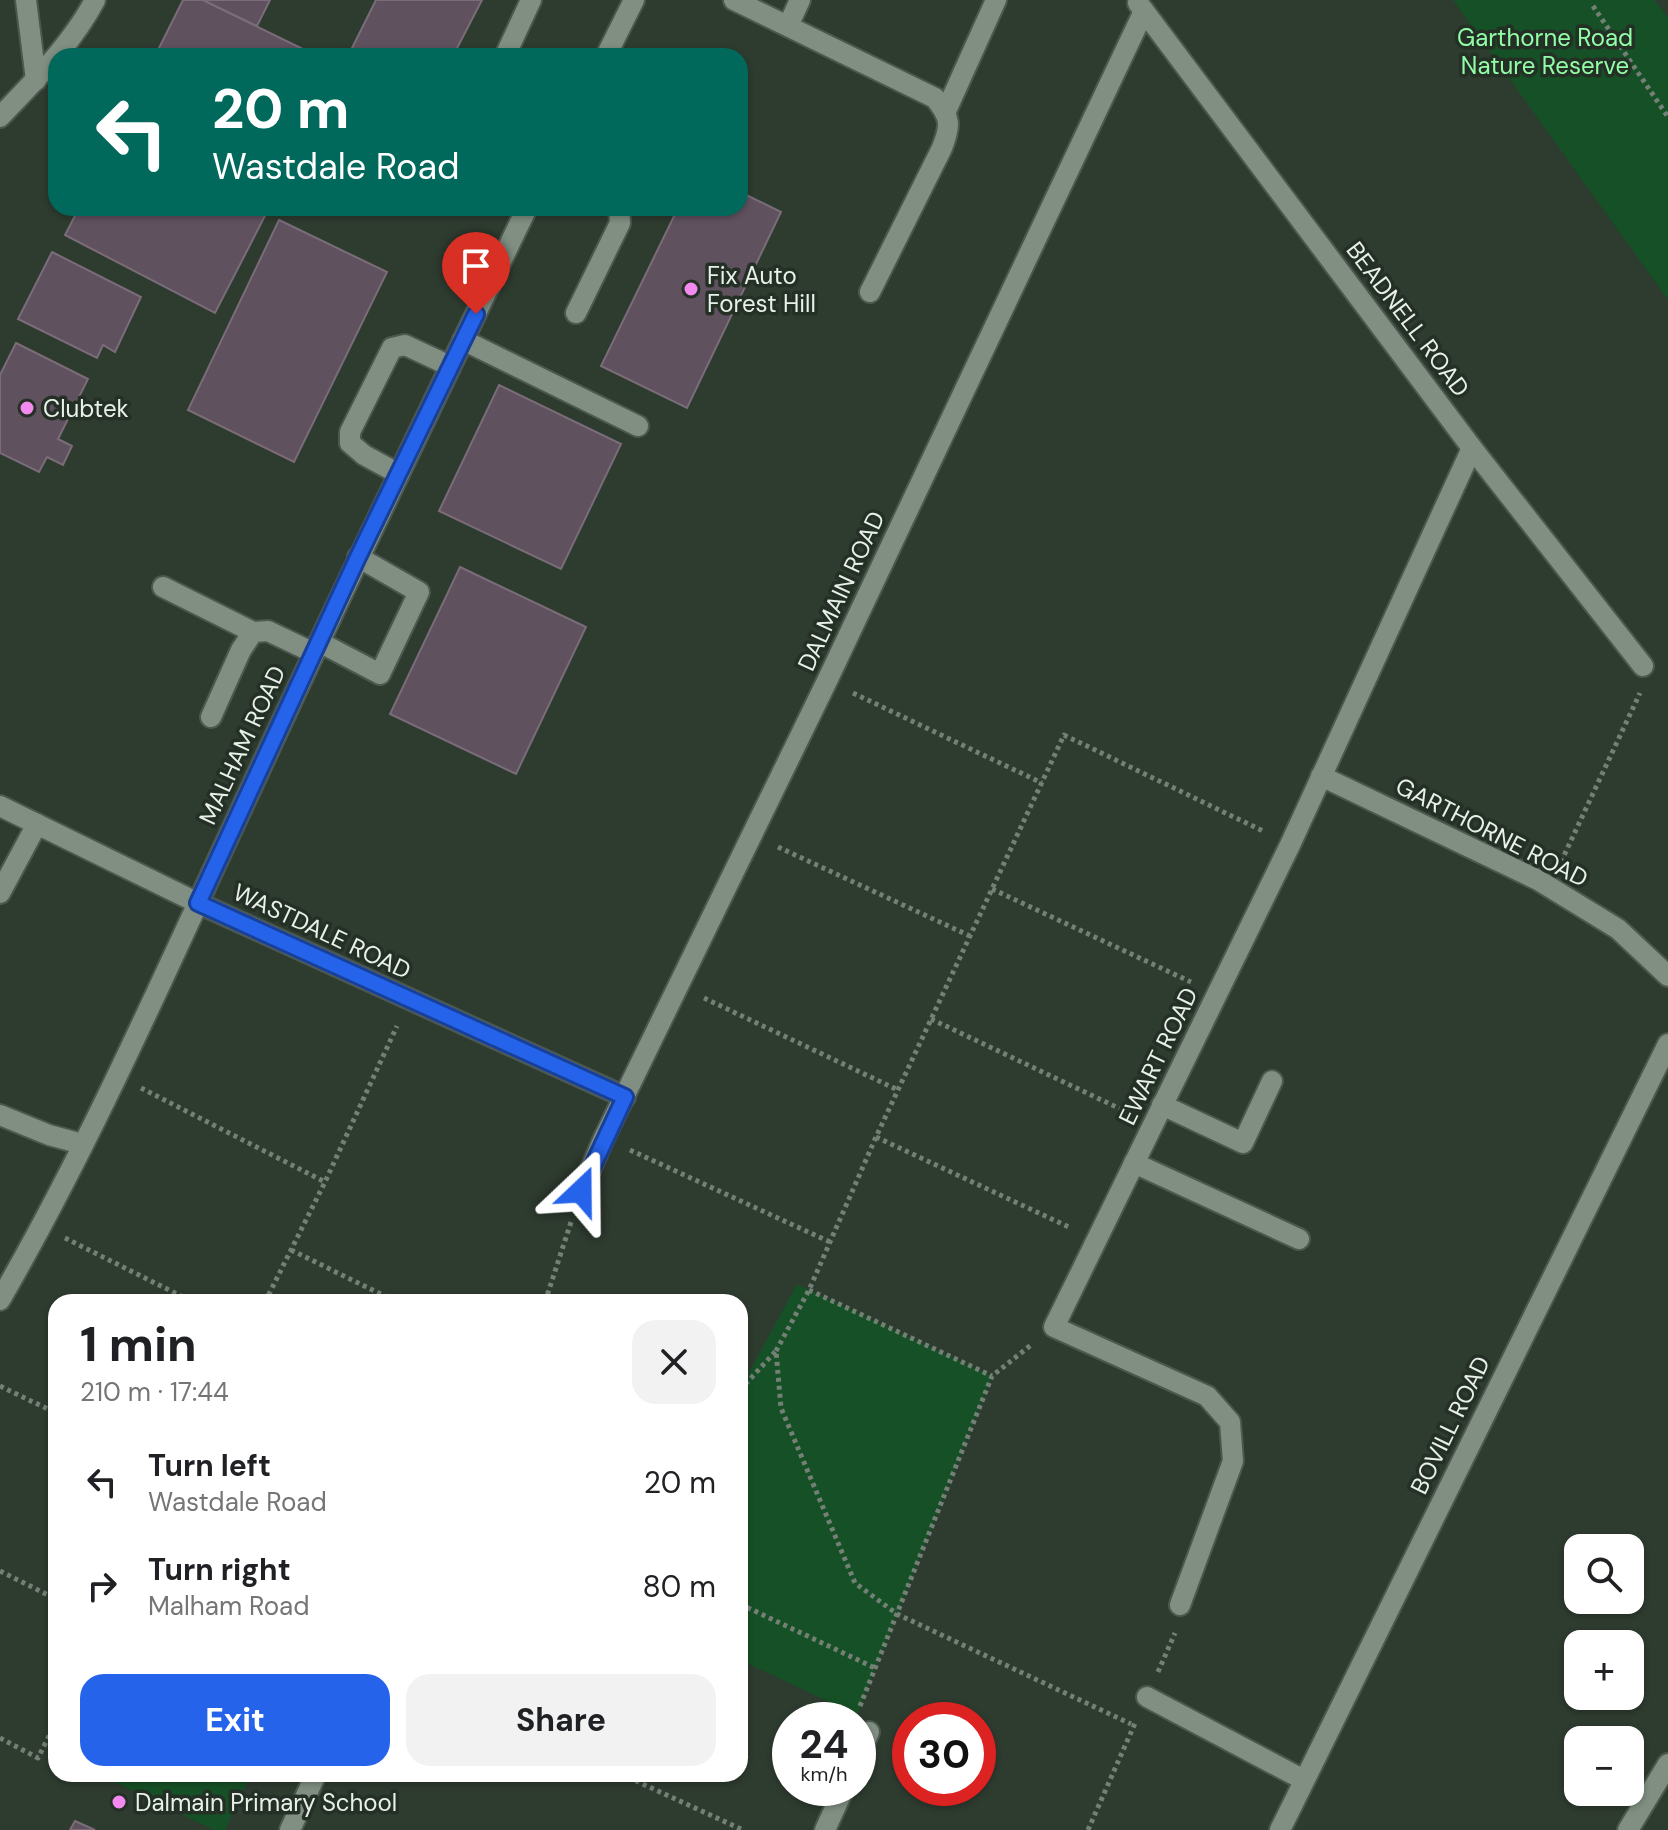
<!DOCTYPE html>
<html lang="en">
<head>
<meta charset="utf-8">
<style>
  :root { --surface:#fff; --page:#f2f2f2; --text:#202124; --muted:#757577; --accent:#2563eb }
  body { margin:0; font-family:"DM Sans",sans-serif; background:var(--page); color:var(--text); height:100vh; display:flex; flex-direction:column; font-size:30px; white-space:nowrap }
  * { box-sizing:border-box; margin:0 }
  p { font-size:26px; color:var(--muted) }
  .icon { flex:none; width:44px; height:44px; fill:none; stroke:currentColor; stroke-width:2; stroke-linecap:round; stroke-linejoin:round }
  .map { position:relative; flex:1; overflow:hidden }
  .details { position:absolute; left:48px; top:1294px; width:700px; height:488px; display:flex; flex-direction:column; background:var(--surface); border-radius:24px; box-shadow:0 2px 6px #0004 }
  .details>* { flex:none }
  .hud { position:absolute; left:48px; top:48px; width:700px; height:168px; border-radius:24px; box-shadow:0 2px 6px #0004; background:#00695c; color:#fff; overflow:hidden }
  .controls { position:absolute; left:1564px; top:1534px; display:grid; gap:16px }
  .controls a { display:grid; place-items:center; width:80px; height:80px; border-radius:16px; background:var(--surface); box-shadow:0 2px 6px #0004; font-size:40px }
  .speed { position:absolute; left:772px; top:1702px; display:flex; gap:16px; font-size:40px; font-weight:700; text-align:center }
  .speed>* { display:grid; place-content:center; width:104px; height:104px; border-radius:50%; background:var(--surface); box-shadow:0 2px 6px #0004; line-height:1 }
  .speed small { font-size:20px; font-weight:400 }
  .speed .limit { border:12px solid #d22; background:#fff; color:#111 }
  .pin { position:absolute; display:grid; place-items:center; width:68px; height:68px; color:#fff; margin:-82px -34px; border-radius:50% 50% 50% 0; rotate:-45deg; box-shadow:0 0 8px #0007 }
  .pin .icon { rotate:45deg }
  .me { position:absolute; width:88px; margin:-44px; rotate:23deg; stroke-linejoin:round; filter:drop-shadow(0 0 6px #0008) }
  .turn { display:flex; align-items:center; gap:28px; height:168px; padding:0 32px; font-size:36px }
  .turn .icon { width:104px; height:104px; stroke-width:2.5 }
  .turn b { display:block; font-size:56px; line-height:68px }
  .round { display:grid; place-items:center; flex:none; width:84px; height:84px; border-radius:24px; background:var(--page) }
  .headline { display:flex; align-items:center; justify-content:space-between; height:136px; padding:0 32px }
  h1 { font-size:48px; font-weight:700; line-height:60px }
  .button { display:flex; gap:16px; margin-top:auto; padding:16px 32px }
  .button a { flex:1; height:92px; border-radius:24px; background:var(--accent); color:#fff; font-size:32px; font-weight:700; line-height:92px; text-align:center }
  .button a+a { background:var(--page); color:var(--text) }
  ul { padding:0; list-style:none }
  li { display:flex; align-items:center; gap:24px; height:104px; padding:0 32px }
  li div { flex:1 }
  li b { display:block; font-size:30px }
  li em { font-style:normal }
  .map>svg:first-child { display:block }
  .green { fill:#165026 }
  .building { fill:#5f515e; stroke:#7a6c79; stroke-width:2 }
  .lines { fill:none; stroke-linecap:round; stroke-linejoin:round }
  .service-casing { stroke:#4c584e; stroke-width:24 }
  .minor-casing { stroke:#4c584e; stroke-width:24 }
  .path { stroke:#747f75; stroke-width:5; stroke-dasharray:4 4; stroke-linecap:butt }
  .service { stroke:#808f82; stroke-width:20 }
  .minor { stroke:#808f82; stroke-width:20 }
  .route-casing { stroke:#184099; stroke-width:20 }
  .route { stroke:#2563eb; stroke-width:14 }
  .poi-dot { fill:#f489f0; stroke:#243025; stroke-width:3 }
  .labels { text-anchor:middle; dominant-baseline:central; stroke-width:7; stroke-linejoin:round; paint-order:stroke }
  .park-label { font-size:24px; fill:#92fda7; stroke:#243025 }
  .poi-label { font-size:24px; fill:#e8f0e9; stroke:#243025; text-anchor:start }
  .street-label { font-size:24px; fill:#e8f0e9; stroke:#243025 }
</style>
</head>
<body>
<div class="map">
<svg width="1668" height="1830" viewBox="0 0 1668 1830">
  <rect width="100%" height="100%" fill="#2e3b2f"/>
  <!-- green -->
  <g class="green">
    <polygon points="1453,0 1654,0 1668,17 1668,300"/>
    <polygon points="797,1284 992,1376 857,1715 740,1660 740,1389"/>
    <polygon points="98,1774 251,1774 225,1830 214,1830"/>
  </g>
  <!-- building -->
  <g class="building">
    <polygon points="183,0 203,0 317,56 155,56"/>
    <polygon points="203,0 270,0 257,26"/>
    <polygon points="376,0 482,0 453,56 353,56 349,54"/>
    <polygon points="740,192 781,212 687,408 601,366 678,208 740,208"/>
    <polygon points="79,208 269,208 215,313 65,235"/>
    <polygon points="279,220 387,272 294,462 188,410"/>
    <polygon points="52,252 141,297 115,352 103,345 97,358 18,319"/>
    <polygon points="16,343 88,379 58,439 72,446 63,465 47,457 39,472 0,453 0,375"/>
    <polygon points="499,385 621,444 561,569 439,511"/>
    <polygon points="460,567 586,627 516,774 390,714"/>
    <polygon points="75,1821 95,1830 70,1830"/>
  </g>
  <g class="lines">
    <defs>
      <g id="service">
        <path d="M734,0L935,98C951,118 951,125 942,148L870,292"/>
        <polyline points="788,26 800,0"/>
        <polyline points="505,56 531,0"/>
        <polyline points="946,111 996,0"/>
        <polyline points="576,313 620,223 619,208"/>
        <polyline points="463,340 638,426"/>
        <polyline points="399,474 364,455 350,443 350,432 392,348 405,345 450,366"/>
        <polyline points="163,587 253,632"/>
        <polyline points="319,642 380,674 419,592 358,557"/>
        <polyline points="211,717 241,650 253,632 268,631 314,653"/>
        <polyline points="0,893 37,824"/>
        <polyline points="1162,1105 1243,1143 1272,1081"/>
        <polyline points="0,1115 49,1135 82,1144"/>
        <polyline points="1134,1163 1299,1239"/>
        <polyline points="1147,1697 1304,1780"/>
      </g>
      <g id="minor">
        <polyline points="26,0 36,80"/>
        <polyline points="1138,3 1472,448 1643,666"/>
        <polyline points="606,56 634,0"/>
        <path d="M0,117C34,81 72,44 95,0"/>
        <polyline points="1321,776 1538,880 1618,929 1668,976"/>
        <polyline points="0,806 198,903 625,1097"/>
        <polyline points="581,1191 604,1138 827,681 1144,11"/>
        <path d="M0,1300C93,1139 168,966 247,797C338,600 432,404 527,208"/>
        <polyline points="1180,1605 1233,1461 1230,1422 1207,1396 1054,1327 1290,845 1472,448"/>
        <polyline points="858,1757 869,1732"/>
        <polyline points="290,1830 316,1774"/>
        <polyline points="825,1830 844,1788"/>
        <polyline points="1280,1830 1668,1044"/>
        <polyline points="1628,1830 1668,1764"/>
      </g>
    </defs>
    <!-- service casing -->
    <use href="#service" class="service-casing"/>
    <!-- minor casing -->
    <use href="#minor" class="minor-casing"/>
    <!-- path -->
    <g class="path">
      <polyline points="1593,6 1668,117"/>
      <polyline points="853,693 1042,783"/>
      <polyline points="778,847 970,936"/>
      <polyline points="1561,862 1640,693"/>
      <polyline points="992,889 1191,982"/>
      <polyline points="704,998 898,1090"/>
      <polyline points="931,1019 1129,1113"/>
      <polyline points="141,1088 325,1182"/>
      <polyline points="876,1137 1071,1228"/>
      <polyline points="630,1150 830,1242"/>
      <polyline points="65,1238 193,1302"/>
      <polyline points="291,1250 397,1302"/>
      <polyline points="809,1290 992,1376"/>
      <polyline points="265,1302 325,1182 397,1026"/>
      <polyline points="545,1302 572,1219"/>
      <polyline points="776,1351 809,1290 876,1137 1064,735 1265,832"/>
      <polyline points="0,1386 56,1413"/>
      <polyline points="740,1390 776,1351 781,1408 855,1583 897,1614 1131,1724"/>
      <polyline points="0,1571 56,1599"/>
      <polyline points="740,1604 875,1668"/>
      <polyline points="1158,1672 1175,1633"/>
      <polyline points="860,1706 992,1376 1031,1345"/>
      <polyline points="0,1738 38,1758 56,1722"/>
      <polyline points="621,1774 743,1830"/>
      <polyline points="1088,1830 1136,1721"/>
    </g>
    <!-- service -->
    <use href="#service" class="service"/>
    <!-- minor -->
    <use href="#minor" class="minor"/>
  </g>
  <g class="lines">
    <defs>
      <polyline id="route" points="476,314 358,557 198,903 625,1097 581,1191"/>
    </defs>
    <!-- route casing -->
    <use href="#route" class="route-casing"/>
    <!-- route -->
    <use href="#route" class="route"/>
  </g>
  <!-- markers -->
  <g class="poi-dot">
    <circle cx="691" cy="289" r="8"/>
    <circle cx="27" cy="408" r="8"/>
    <circle cx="119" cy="1802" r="8"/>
  </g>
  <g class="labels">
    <!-- park labels -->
    <g class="park-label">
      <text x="1545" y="37">Garthorne Road<tspan x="1545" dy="28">Nature Reserve</tspan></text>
    </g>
    <!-- poi labels -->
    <g class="poi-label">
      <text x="707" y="275">Fix Auto<tspan x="707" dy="28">Forest Hill</tspan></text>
      <text x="43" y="408">Clubtek</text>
      <text x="135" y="1802">Dalmain Primary School</text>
    </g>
    <!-- street labels -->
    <g class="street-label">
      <text transform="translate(1408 319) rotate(53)">BEADNELL ROAD</text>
      <text transform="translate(841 591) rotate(-65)">DALMAIN ROAD</text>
      <text transform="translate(242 745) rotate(-65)">MALHAM ROAD</text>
      <text transform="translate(1492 832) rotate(27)">GARTHORNE ROAD</text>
      <text transform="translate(322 931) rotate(25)">WASTDALE ROAD</text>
      <text transform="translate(1158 1056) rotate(-64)">EWART ROAD</text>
      <text transform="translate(1450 1425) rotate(-64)">BOVILL ROAD</text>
    </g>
  </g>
</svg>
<div class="controls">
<a><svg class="icon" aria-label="search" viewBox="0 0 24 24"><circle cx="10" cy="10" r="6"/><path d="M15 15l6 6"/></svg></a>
<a>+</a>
<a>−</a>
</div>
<div class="speed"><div>24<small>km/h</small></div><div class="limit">30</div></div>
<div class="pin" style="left:476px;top:314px;background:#d93025"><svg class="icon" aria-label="arrive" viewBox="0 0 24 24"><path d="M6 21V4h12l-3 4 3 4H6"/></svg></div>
<svg class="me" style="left:581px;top:1191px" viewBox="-20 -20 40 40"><path d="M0-17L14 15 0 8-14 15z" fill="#2563eb" stroke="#fff" stroke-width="4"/></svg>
<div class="hud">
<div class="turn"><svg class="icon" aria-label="left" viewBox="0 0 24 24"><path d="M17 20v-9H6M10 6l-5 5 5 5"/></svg><div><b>20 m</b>Wastdale Road</div></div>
</div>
<section class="details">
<div class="headline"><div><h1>1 min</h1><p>210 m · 17:44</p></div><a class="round"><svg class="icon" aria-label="close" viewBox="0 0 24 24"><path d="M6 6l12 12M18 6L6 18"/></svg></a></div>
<ul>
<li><svg class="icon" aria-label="left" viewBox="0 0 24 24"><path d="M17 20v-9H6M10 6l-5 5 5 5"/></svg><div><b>Turn left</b><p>Wastdale Road</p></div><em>20 m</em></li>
<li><svg class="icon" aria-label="right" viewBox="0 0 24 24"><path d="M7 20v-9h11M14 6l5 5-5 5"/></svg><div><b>Turn right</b><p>Malham Road</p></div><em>80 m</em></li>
</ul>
<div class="button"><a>Exit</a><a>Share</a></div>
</section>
</div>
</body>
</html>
